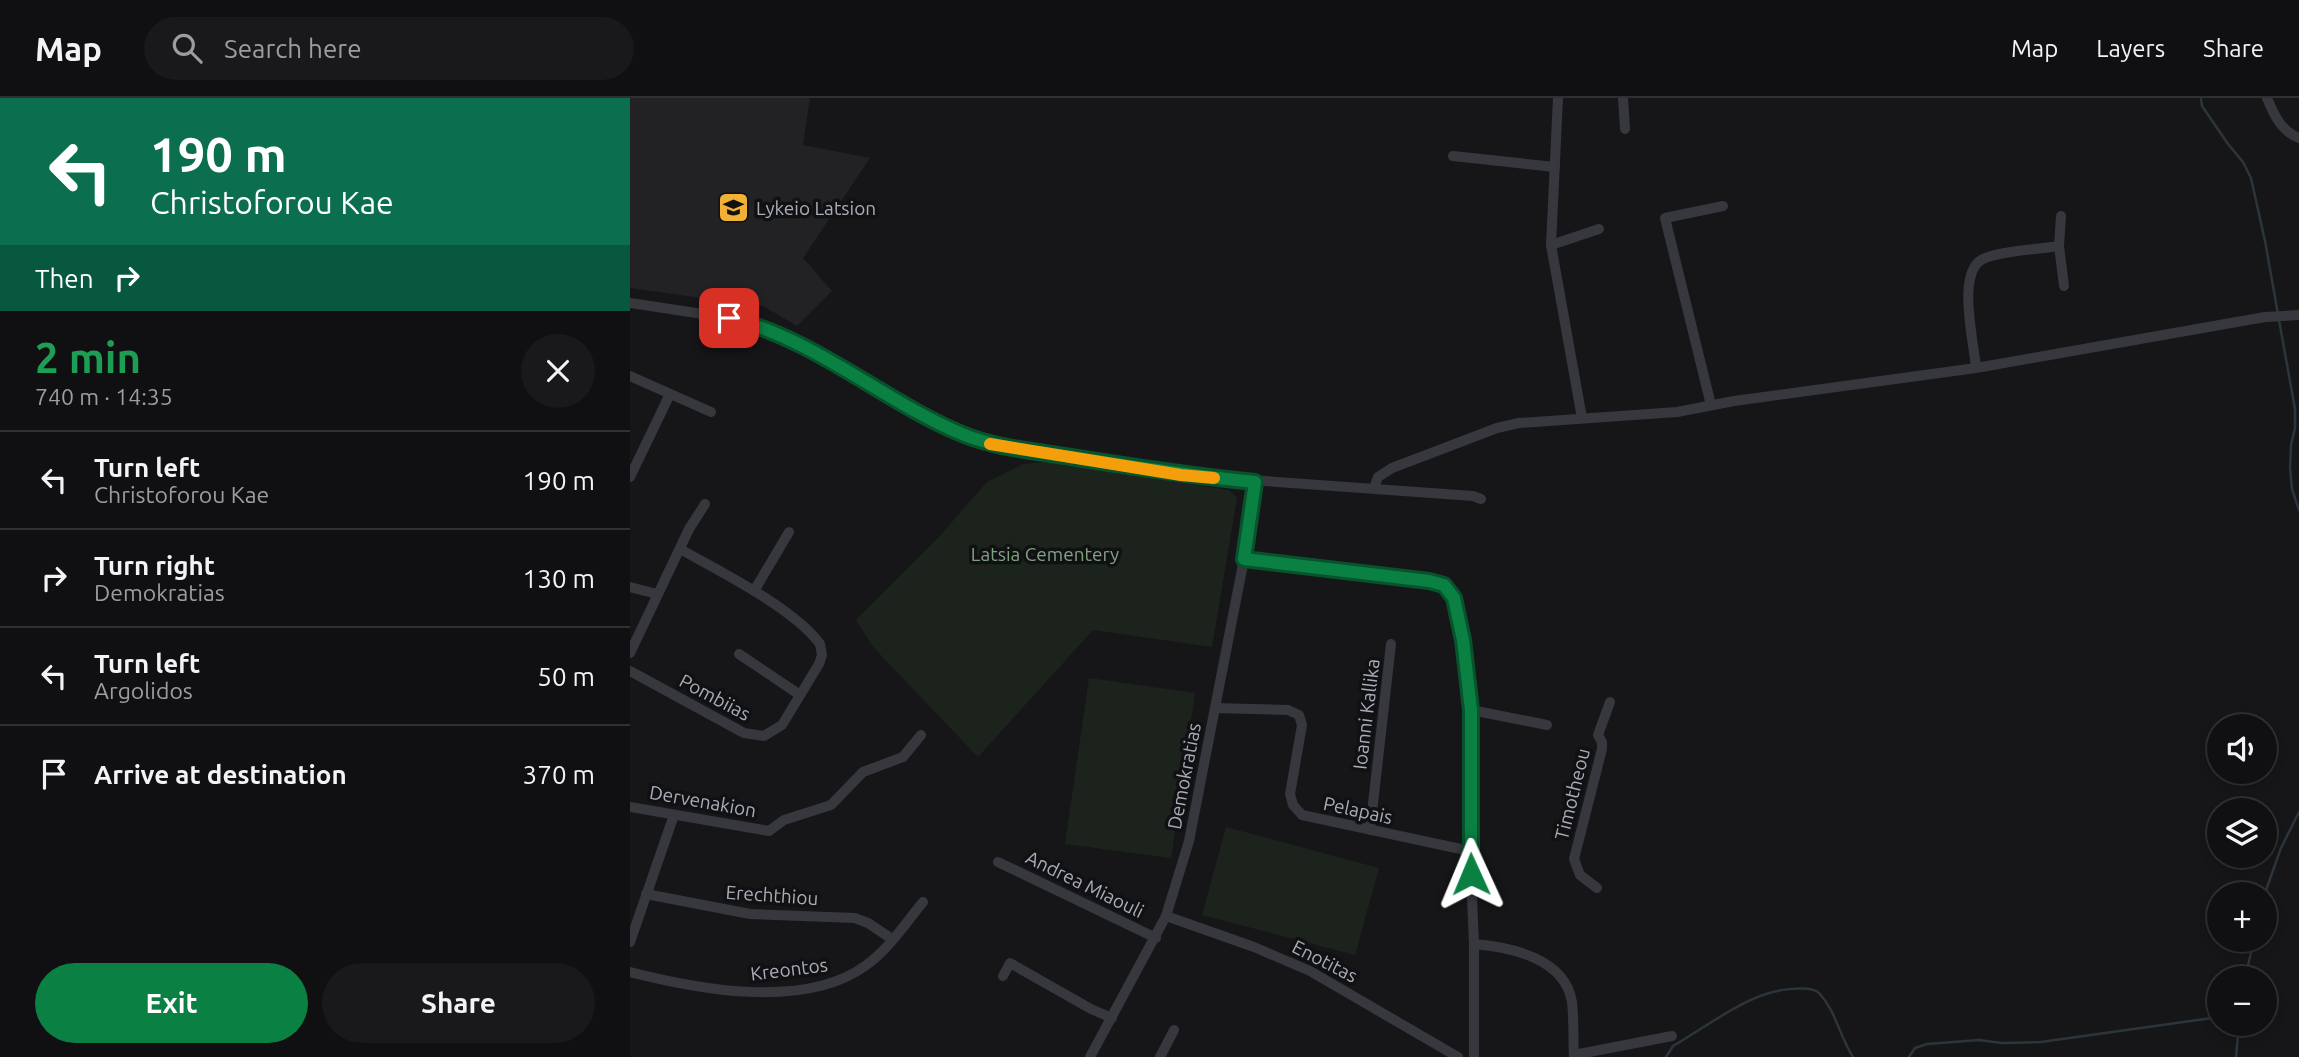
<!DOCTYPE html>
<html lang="en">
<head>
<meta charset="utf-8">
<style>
  :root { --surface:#101012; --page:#19191b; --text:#f1f3f6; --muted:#9c9d9f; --line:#303032; --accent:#0b8043 }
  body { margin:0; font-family:Ubuntu,sans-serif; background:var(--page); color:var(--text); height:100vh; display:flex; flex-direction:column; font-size:26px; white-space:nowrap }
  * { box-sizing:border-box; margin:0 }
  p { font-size:23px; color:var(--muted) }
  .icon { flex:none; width:38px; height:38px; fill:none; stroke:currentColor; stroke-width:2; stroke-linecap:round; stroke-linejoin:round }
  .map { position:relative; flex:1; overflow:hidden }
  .drawer { display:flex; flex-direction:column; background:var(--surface); width:630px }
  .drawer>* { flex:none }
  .guide { background:#0b6e4f; color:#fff; overflow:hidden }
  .controls { position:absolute; left:1577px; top:616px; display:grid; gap:14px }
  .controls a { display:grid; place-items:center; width:70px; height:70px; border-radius:50%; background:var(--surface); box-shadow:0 4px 10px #0003,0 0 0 2px var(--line); font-size:35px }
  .pin { position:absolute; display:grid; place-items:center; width:60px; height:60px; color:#fff; margin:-30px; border-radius:14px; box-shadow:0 4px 10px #0006 }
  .me { position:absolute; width:77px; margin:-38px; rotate:359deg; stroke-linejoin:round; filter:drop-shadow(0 0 5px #0008) }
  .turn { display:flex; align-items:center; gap:24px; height:147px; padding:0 35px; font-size:32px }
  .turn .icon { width:91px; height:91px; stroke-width:2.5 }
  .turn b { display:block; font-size:49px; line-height:60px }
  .then { display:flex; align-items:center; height:66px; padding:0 35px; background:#0003; gap:14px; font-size:26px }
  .round { display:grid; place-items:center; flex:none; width:74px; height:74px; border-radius:37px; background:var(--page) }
  .headline { display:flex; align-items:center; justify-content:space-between; height:119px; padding:0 35px }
  h1 { font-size:42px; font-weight:700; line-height:52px; color:#1e9e55 }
  .cta { display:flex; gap:14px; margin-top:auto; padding:14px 35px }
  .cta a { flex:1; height:80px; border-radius:42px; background:var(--accent); color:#fff; font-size:28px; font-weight:700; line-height:80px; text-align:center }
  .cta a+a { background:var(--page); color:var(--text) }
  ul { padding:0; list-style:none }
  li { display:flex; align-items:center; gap:21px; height:98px; padding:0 35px; border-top:2px solid var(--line) }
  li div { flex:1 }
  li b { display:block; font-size:26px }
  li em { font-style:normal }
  header { display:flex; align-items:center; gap:42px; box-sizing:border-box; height:98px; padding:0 35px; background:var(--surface); border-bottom:2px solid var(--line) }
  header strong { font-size:33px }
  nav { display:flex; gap:38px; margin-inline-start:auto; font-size:24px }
  .search { width:490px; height:63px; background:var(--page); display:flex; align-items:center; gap:18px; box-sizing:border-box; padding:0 24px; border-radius:38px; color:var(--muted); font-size:26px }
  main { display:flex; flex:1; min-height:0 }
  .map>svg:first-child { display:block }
  .built { fill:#222225 }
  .green { fill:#1c231d }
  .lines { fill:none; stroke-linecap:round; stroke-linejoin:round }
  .stream { stroke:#2c353c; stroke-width:2.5 }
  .street { stroke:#37383d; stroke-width:10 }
  .route-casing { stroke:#07532c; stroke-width:18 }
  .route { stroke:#0b8043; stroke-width:12 }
  .slow { stroke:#f59e0b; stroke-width:12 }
  .labels { text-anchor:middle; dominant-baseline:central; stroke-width:7; stroke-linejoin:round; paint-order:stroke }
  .poi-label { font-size:19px; fill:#a8adb8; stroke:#111113; text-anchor:start }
  .park-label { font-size:19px; fill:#7fa381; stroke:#111113 }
  .street-label { font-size:19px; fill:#a8adb8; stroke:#111113 }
</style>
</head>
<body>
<header>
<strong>Map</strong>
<div class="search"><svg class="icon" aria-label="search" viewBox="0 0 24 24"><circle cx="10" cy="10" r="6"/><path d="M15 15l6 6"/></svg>Search here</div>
<nav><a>Map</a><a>Layers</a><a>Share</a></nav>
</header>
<main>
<section class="drawer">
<div class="guide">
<div class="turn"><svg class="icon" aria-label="left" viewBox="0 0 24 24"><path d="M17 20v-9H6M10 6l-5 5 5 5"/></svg><div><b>190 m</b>Christoforou Kae</div></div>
<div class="then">Then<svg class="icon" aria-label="right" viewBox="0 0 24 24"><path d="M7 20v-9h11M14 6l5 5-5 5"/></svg></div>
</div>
<div class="headline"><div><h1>2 min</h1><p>740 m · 14:35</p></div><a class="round"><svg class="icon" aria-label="close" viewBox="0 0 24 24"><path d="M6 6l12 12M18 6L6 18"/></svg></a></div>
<ul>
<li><svg class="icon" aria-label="left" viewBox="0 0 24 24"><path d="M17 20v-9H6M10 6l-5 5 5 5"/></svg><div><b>Turn left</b><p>Christoforou Kae</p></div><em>190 m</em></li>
<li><svg class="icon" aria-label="right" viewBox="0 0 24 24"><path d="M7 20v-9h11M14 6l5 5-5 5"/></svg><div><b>Turn right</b><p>Demokratias</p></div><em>130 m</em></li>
<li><svg class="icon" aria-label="left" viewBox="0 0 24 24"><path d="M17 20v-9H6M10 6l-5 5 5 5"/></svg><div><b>Turn left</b><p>Argolidos</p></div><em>50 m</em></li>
<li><svg class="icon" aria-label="arrive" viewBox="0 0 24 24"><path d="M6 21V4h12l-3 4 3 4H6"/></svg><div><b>Arrive at destination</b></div><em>370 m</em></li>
</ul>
<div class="cta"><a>Exit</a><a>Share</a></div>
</section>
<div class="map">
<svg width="1669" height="959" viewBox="0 0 1669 959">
  <rect width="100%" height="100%" fill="#161618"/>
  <!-- built -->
  <polygon class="built" points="0,0 180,0 173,47 240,60 173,160 202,193 167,228 135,209 0,190"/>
  <!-- green -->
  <g class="green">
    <polygon points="413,364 599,392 607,400 582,549 463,532 348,659 244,550 226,522 308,440 357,384 393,366"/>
    <polygon points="459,580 565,595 541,760 435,746"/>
    <polygon points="596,729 749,770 725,857 572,817"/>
  </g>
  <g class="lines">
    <!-- stream -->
    <g class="stream">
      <polyline points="1571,0 1572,8 1598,46 1613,64 1621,80 1635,143 1648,216"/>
      <polyline points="1649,222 1665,311 1665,330 1661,347 1660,370 1662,391 1669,412"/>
      <polyline points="1634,798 1651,750 1669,714"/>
      <polyline points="1615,880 1624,842"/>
      <path d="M1036,959L1043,948C1069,933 1106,906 1133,897C1145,892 1182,886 1190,896C1206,914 1210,939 1223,959"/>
      <polyline points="1279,959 1285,950 1297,946 1349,942 1372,945 1411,944 1589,919"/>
      <polyline points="1606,959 1609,926"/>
    </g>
    <!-- street -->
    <g class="street">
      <polyline points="928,0 921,147 952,320"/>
      <polyline points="993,0 995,31"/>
      <path d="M1637,0C1644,17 1651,33 1669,40"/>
      <polyline points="823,58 925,69"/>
      <polyline points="1431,118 1429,148 1434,188"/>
      <polyline points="921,147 969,131"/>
      <polyline points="0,205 99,220 141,234 309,325 358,345 551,377 843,398 851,401"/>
      <path d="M1346,270C1344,244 1326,174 1353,161C1369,153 1410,151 1429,148"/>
      <polyline points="0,278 81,314"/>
      <polyline points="1081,307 1035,120 1093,108"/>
      <polyline points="0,379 40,296"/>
      <polyline points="744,390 748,379 762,370 867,330 889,325 1047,314 1104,303 1346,270 1635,219 1669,217"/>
      <polyline points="614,461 808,484 819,492 828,509 841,612 840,753 844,846 844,959"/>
      <polyline points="0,489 27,496"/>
      <polyline points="124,493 159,434"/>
      <polyline points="0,555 59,431 75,406"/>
      <polyline points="109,556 170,597"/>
      <path d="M0,573L114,635L134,638L152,627L189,566L192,557L190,546C164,510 89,473 50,451"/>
      <polyline points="585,610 658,612 669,617 672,627 660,696 663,707 672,717 840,753"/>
      <polyline points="841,612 917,627"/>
      <polyline points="0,709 139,733 154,722 201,707 233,674 273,659 291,637"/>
      <polyline points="740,732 761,546"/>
      <polyline points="368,764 526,840"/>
      <polyline points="967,790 950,777 944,761 972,651 972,644 968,637 980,604"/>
      <polyline points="16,796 120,816 225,820 238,825 262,841"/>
      <polyline points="536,818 624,849 680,873 828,959"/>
      <polyline points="0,844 44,717"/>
      <path d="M844,846C880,849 935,860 942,904C944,921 943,941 944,959"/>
      <path d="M0,874C67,891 174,912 235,868C258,852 275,826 293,804"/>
      <polyline points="373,878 380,865 461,911 482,920"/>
      <polyline points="944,957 1042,938"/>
      <polyline points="460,959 536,818 559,743 614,461 625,384"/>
      <polyline points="530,959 544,932"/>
    </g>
  </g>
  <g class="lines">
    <defs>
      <path id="route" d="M99,220C184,240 253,303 332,336C366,350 405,353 441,359C503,369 563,378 625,384L614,461L799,483L814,487L824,500L833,542L841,612V776"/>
    </defs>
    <!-- route casing -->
    <use href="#route" class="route-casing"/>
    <!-- route -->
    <use href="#route" class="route"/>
    <!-- slow -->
    <polyline class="slow" points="360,346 551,377 584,380"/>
  </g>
  <!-- icons -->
  <defs>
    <symbol id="school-square" viewBox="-11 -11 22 22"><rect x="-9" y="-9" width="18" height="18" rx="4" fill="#f2b134" stroke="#111113"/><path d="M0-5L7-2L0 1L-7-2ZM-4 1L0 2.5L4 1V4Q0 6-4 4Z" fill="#111"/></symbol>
  </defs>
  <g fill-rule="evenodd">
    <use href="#school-square" x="86" y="92" width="35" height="35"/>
  </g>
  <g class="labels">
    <!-- poi labels -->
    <g class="poi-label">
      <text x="126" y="110">Lykeio Latsion</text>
    </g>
    <!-- park labels -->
    <g class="park-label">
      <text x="415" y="456">Latsia Cementery</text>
    </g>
    <!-- street labels -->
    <g class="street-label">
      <text transform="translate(85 599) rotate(28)">Pombiias</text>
      <text transform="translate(736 616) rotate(-83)">Ioanni Kallika</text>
      <text transform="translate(554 678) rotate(-79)">Demokratias</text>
      <text transform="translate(942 696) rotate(-76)">Timotheou</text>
      <text transform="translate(73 703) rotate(10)">Dervenakion</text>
      <text transform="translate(728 712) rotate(12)">Pelapais</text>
      <text transform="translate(455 786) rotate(26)">Andrea Miaouli</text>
      <text transform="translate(142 797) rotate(4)">Erechthiou</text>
      <text transform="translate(695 863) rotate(27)">Enotitas</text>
      <text transform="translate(159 871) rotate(-7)">Kreontos</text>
    </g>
  </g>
</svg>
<div class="controls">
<a><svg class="icon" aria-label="sound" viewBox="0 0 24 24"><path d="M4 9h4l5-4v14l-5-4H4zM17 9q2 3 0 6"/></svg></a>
<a><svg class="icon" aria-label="layers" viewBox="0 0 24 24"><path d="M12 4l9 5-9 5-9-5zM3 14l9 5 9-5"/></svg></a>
<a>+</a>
<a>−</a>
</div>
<div class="pin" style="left:99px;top:220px;background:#d93025"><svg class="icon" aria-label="arrive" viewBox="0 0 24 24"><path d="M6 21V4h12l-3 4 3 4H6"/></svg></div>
<svg class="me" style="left:841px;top:776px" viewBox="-20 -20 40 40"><path d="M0-17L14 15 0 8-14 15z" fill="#0b8043" stroke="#fff" stroke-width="4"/></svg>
</div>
</main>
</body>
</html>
